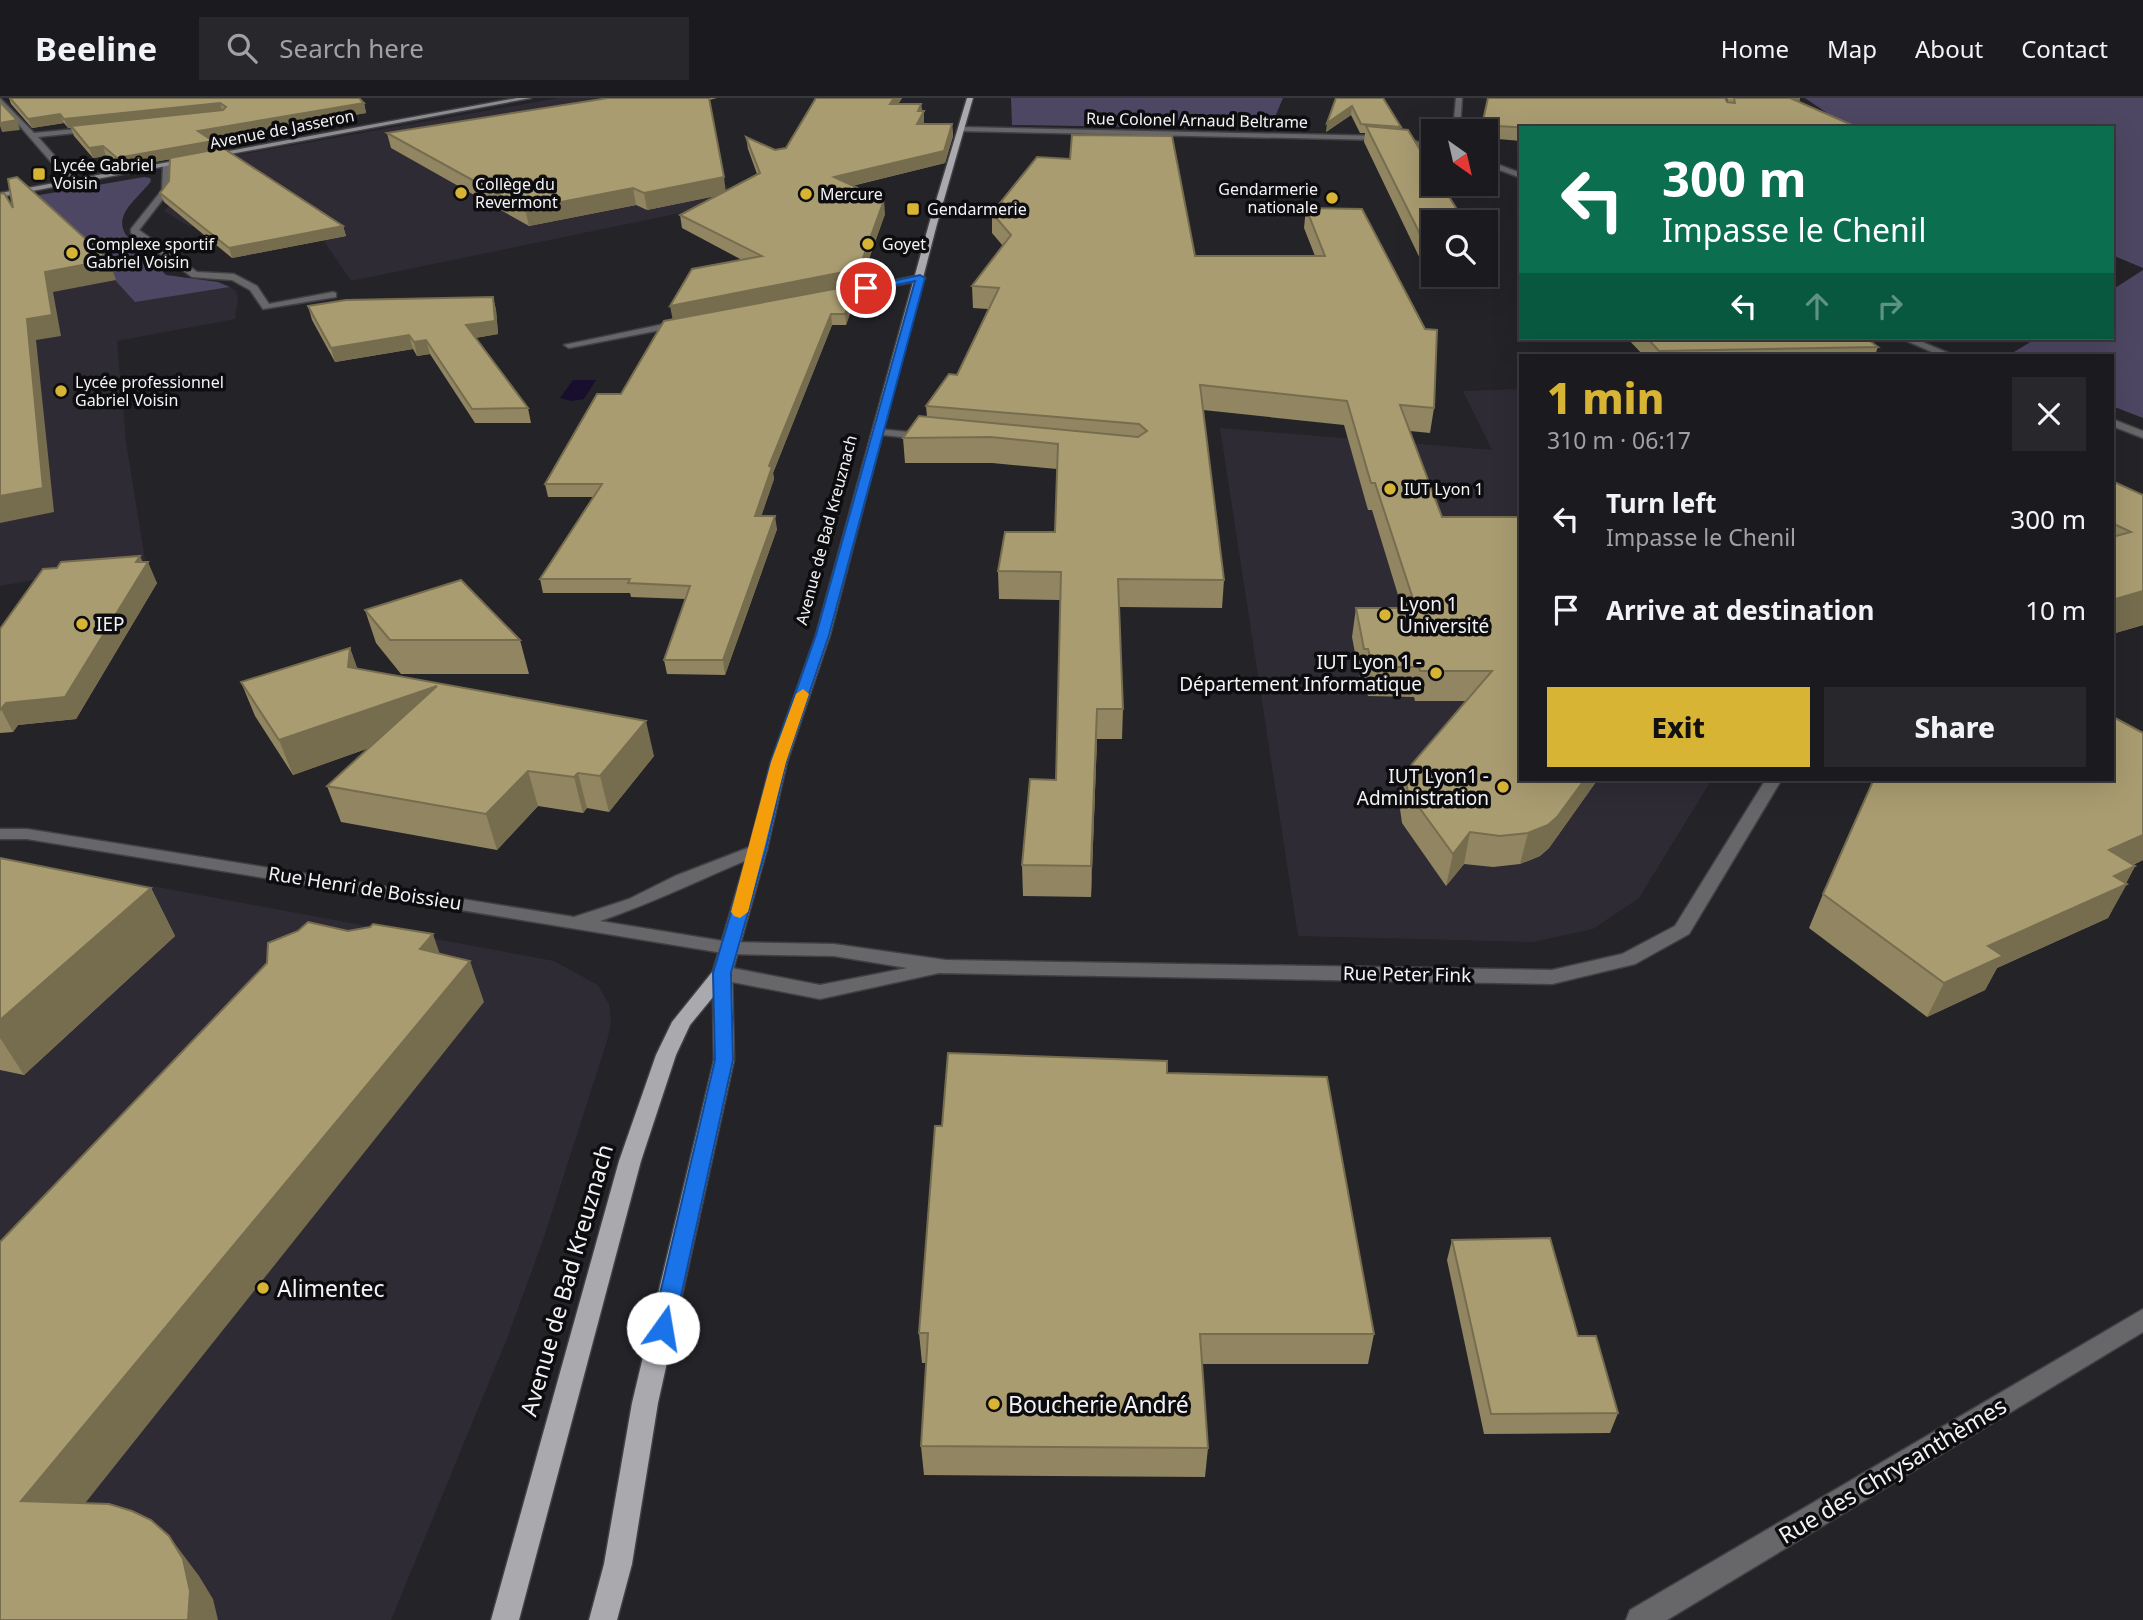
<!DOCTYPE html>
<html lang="en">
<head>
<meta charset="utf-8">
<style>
  :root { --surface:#1b1a1e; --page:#28272b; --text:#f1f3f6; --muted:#a0a1a4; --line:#39383c; --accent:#d8b434 }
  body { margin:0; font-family:"Noto Sans",sans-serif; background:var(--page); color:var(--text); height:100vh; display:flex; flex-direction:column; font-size:26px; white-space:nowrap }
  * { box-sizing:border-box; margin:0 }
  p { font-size:23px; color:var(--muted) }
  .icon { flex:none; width:38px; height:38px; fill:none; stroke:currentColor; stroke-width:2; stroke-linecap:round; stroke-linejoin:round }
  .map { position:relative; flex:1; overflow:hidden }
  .details { position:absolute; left:1519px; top:256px; width:595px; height:427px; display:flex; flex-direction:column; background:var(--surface); border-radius:0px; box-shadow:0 7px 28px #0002,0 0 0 2px var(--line) }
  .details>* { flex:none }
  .guide { position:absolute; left:1519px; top:28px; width:595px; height:214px; border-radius:0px; box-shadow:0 7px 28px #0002,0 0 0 2px var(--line); background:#0b6e4f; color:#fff; overflow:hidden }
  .needle { width:46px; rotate:146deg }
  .buttons { position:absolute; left:1421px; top:21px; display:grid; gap:14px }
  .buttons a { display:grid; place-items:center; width:77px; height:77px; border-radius:0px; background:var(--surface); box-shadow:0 7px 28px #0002,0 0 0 2px var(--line); font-size:35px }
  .pin { position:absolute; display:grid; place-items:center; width:60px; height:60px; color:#fff; margin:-30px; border:4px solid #fff; border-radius:50%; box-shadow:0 2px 7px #0007 }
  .me { position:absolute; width:77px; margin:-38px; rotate:13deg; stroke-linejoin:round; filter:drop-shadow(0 0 5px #0008) }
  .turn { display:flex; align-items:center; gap:24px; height:147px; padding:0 28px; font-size:32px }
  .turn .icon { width:91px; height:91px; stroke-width:2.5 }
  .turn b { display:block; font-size:49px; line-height:60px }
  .lanes { display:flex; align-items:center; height:66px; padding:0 28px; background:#0003; justify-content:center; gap:35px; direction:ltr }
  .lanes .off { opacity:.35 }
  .round { display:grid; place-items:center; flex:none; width:74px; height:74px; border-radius:0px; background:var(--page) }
  .overview { display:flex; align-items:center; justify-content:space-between; height:119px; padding:0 28px }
  h1 { font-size:42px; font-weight:800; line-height:52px; color:var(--accent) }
  .cta { display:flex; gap:14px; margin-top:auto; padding:14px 28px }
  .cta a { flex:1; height:80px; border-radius:0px; background:var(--accent); color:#111; font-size:28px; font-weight:800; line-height:80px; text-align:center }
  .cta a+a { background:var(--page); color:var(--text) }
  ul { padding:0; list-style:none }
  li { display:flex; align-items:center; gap:21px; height:91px; padding:0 28px }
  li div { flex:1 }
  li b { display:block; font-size:26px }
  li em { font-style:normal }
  header { display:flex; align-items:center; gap:42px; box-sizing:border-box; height:98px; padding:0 35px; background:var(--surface); border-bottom:2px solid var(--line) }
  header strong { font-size:33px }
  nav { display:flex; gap:38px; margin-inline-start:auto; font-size:24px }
  .search { width:490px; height:63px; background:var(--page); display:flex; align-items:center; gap:18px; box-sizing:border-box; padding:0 24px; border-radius:0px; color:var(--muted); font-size:26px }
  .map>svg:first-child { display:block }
  .built { fill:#2e2b35 }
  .green { fill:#4e4763 }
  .water { fill:#180e2d }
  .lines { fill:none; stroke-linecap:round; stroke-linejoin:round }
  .street-casing { stroke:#414045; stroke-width:3 }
  .secondary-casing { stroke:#414045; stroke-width:3 }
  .primary-casing { stroke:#414045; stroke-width:3 }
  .street { fill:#676769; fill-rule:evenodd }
  .secondary { fill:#8d8c90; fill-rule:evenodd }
  .primary { fill:#aaa9ae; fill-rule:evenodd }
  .wall { fill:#918661 }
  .shaded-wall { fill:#766d4f }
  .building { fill:#a99c71; stroke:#766d4f; stroke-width:2 }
  .route { fill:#1a73e8; stroke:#114b97; stroke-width:2 }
  .slow { fill:#f59e0b }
  .poi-dot { fill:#d8b434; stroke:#0d0d0f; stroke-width:2.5 }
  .labels { text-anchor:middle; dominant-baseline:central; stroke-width:7; stroke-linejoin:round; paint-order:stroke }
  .far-street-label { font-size:16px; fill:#f3f2f5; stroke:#0d0d0f }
  .far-poi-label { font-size:16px; fill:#f3f2f5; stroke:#0d0d0f; text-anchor:start }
  .poi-label { font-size:19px; fill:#f3f2f5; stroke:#0d0d0f; text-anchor:start }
  .street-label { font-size:19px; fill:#f3f2f5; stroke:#0d0d0f }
  .near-street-label { font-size:23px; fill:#f3f2f5; stroke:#0d0d0f }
  .near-poi-label { font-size:23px; fill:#f3f2f5; stroke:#0d0d0f; text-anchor:start }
</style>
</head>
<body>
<header>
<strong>Beeline</strong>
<div class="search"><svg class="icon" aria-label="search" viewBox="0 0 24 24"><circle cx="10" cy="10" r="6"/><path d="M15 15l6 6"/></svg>Search here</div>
<nav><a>Home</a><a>Map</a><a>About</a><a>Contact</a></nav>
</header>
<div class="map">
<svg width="2143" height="1522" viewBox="0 0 2143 1522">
  <rect width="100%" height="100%" fill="#242328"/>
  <!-- built -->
  <g class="built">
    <polygon points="558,0 595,0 651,19 609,37 753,100 351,183 314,128 256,118 190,129 164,113 185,90 188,66"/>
    <polygon points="115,182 207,193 230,189 236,193 238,199 235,221 117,243 126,344 145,462 0,488 0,199"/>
    <polygon points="1521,291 1521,681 1712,681 1639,800 1593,831 1533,844 1298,838 1220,330 1492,352 1463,293"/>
    <polygon points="0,770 77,774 554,863 598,887 609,906 611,925 607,943 543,1142 508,1238 391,1522 0,1522"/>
  </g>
  <!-- green -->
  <g class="green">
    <polygon points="1011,0 1283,0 1270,31 1012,27"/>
    <polygon points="1805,0 2143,0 2143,170 2112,157 2112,30 1849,30"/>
    <path d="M144,79L150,80L151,83C140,99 112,116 126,137L166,177L218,184L230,189L135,204L115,182L0,199L37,109L28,99Z"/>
    <polygon points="2143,172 2143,320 2112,308 2112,257 2009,257 2037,240 2112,240 2112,192"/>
  </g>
  <!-- water -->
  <polygon class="water" points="573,282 596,282 584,301 571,303 560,300"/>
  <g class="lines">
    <defs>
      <g id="street">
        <polygon points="0,0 34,35 97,29 94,33 38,39 76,82 76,86 70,86 0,5"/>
        <polygon points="1456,0 1462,0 1460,33 1453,33"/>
        <polygon points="962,29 1382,38 1433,46 1433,50 1382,42 959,33"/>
        <polygon points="1486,62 1521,75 1521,80 1486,67"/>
        <polygon points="167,65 171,67 170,92 139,132 197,174 234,176 257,188 269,206 333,194 336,195 336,199 263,211 250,192 232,182 192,179 131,135 131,131 162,92 163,67"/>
        <polygon points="920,177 925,180 923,182 834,199 829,196"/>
        <polygon points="683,222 688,225 686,227 569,250 564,247"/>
        <polygon points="1900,240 1913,240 1953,257 1939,257"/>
        <polygon points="2112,321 2143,333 2143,340 2112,328"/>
        <polygon points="878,331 929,336 935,339 929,342 874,336 874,332"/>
        <path d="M1766,681H1782L1689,836L1635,866L1552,886L939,875L820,901L722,882L715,880L712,875L715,870L722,868L820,887L907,870L834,858L729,856L27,741H0V731H27L574,819L629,801L675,778L758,746L764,747L767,751L764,755C709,777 656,804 600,823L729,844L834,846L946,862L1552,872L1622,856L1675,828Z"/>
        <polygon points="2143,1211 2143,1234 1667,1522 1626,1522 1630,1512"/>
      </g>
      <polygon id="secondary" points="517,0 531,0 0,99 0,95"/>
      <polygon id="primary" points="967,0 973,0 937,126 830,537 787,664 767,751 732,875 734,962 658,1305 632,1466 617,1522 589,1522 604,1466 632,1305 714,962 713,899 690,927 676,957 641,1063 519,1522 491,1522 619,1063 656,957 672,924 713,873 749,751 771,664 816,537 929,126"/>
    </defs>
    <!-- street casing -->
    <use href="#street" class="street-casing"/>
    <!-- secondary casing -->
    <use href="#secondary" class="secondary-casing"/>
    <!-- primary casing -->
    <use href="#primary" class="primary-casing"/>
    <!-- street -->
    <use href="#street" class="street"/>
    <!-- secondary -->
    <use href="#secondary" class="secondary"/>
    <!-- primary -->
    <use href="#primary" class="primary"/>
  </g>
  <!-- wall -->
  <g class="wall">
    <polygon points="9,0 359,0 364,5 366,15 210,41 213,43 216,52 343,128 346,138 232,160 164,104 160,95 169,83 170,61 121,70 106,58 93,60 74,38 71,30 68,30 64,25 32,30 11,6"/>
    <polygon points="608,0 717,0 709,2 725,93 757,76 748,51 746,39 775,52 786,50 816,0 902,0 898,6 921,6 924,26 952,26 953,38 945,65 852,88 885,116 860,186 855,187 856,198 846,227 832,227 773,375 774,381 761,418 777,431 725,577 667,576 664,562 686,501 631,499 630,495 543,495 540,481 594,399 548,399 545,386 621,296 672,221 742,162 682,130 680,117 715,98 647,112 636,107 529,128 391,50 387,35"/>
    <polygon points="1336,0 1401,29 1400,32 1433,124 1433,169 1424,169 1364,44 1365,35 1360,35 1351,17 1326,34"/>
    <polygon points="1727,0 1800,0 1799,4 1859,30 1521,30 1521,43 1486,40 1486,33 1481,33 1482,27 1728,4"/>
    <polygon points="1306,110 1434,310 1430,335 1410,333 1442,419 1521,419 1521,681 1598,681 1549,750 1540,758 1520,766 1493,769 1464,766 1446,788 1402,725 1400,711 1405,680 1466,603 1415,603 1414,599 1368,598 1364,581 1360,581 1352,539 1356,510 1402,510 1372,412 1368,412 1344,327 1203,312 1224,482 1222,510 1119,509 1123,611 1122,641 1097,641 1091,799 1023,798 1022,767 1056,682 1060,502 999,501 998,473 1055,434 1057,371 992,365 905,365 903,340 927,319 926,308 957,277 988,211 973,210 972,188 1003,148 992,135 992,115 1195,158 1315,158 1304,130"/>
    <polygon points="493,199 496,212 498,236 475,240 528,310 531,325 475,325 430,256 417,258 413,251 335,264 312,222 308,208"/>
    <polygon points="1627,240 1866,240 1878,249 1875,257 1643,257"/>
    <polygon points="2112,383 2143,397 2143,527 2112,536"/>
    <polygon points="143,464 157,485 76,621 18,627 13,634 0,635 0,531"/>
    <polygon points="365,512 520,542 529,576 401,576 376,545"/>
    <polygon points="350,550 357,571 654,658 609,714 587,710 583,715 538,708 497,752 341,724 327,688 369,650 293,677 255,618 241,584"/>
    <polygon points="2143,635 2143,762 2133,767 2135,768 2108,820 1997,870 1985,892 1927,919 1809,830 1823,796 2112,681"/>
    <polygon points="0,760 151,790 175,838 24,977 0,972"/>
    <polygon points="1167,975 1374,1236 1368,1266 1202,1266 1208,1350 1205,1379 924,1377 921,1348 926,1265 922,1265 919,1235 942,1028"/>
    <polygon points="1452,1142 1578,1238 1618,1315 1610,1335 1484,1336 1447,1162"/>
  </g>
  <!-- shaded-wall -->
  <g class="shaded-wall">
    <polygon points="894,0 902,0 891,18 890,6"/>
    <polygon points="1788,0 1800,0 1798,10"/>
    <polygon points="220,5 223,14 68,30 64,21"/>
    <polygon points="364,5 366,15 201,43 198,33"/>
    <polygon points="921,6 921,18 924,13 924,25 918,38 918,13"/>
    <polygon points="1352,8 1351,17 1326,34 1327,25"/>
    <polygon points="60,16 64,25 32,30 28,21"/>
    <polygon points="17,22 20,32 2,34 0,28 0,25"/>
    <polygon points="952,26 953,38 945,65 835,92 834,79"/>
    <polygon points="213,43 216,53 121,70 117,60"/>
    <polygon points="103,48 106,58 93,60 89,50"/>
    <polygon points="724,79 726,96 647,112 644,95"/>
    <polygon points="633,90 636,107 529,128 525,111"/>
    <polygon points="884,102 885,116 860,186 855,187 856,198 846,227 845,216 855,187 673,223 670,208"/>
    <polygon points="343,128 346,138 232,160 229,150"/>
    <polygon points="109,162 116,182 53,194 61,238 36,242 54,414 0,425 0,398 27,221 45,174"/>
    <polygon points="493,199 496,212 498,236 469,241 466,227"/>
    <polygon points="831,216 832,227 773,375 774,381 757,431 755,418 769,368"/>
    <polygon points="409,237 413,251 335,264 331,250"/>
    <polygon points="426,242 430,256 417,258 414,244"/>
    <polygon points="775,418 777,431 725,577 723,562"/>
    <polygon points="140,458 145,469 148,464 157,485 76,621 18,627 13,634 1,611 6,605 136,464"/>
    <polygon points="2143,493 2143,527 2112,536 2112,502"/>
    <polygon points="350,550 362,583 348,569"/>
    <polygon points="437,588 447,622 293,677 279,642"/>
    <polygon points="1097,611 1097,641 1091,799 1091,768"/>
    <polygon points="646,623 654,658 609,714 600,678"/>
    <polygon points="528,673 538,708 497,752 486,716"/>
    <polygon points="578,675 587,710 583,715 574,679"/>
    <polygon points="1585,681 1598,681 1549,750 1540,758 1520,766 1528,735"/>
    <polygon points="1470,734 1464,766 1446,788 1453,756"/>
    <polygon points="2143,737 2143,762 2091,785 2109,752"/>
    <polygon points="2135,768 2125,787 2127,786 2108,820 1997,870 1985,892 1927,919 1944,885 1988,848 2114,778"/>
    <polygon points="151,790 175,838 24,977 0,940 0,922"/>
    <polygon points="433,836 447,877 420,851"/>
    <polygon points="470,863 484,904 55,1443 21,1403"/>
    <polygon points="169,1438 199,1478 213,1501 218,1522 188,1522"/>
  </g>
  <!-- building -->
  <g class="building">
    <polygon points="10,0 359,0 364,5 198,33 213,43 117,60 103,48 89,50 71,28 223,12 226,9 220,5 64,21 60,16 28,21"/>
    <polygon points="608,0 709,0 724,79 644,95 633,90 525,111 387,35"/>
    <polygon points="816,0 894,0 890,6 921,6 918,13 924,13 917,26 952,26 944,53 834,79 884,102 859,171 670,208 692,171 762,158 680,117 760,75 746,39 775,52 786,50"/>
    <polygon points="1336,0 1383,0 1401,29 1361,26 1352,8 1327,25"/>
    <polygon points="1488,0 1725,0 1727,4 1735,5 1734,0 1790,0 1859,30 1529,30 1482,27"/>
    <polygon points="0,4 17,22 0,25"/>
    <polygon points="1366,28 1408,32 1433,73 1433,86 1441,86 1465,124 1433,124 1433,150 1427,150"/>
    <polygon points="1072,37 1172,38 1195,158 1325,158 1306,110 1362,111 1425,231 1437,232 1434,310 1400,307 1442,419 1521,419 1521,681 1585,681 1557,719 1548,727 1528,735 1500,738 1470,734 1453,756 1408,694 1405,680 1412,666 1492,573 1420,573 1419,569 1373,569 1368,551 1364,551 1356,510 1416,510 1375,385 1371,385 1347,303 1200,287 1224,482 1118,481 1123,611 1097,611 1091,768 1022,767 1030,681 1056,682 1061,474 998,473 1005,434 1055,434 1058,346 991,339 903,340 919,318 1138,339 1147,333 1139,326 926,308 949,276 957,277 999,190 972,188 1011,137 992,115 1037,59 1070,61"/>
    <polygon points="223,50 343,128 229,150 160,95 169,83 170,60"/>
    <polygon points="17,79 109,162 45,174 52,217 27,221 43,390 0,398 0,96 4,95 13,110 8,81"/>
    <polygon points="855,187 845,216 831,216 769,368 772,369 755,418 775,418 723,562 664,562 690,488 628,485 630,481 540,481 602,386 545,386 597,296 621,296 664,223"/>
    <polygon points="493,199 495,223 466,227 528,310 472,311 426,242 414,244 409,237 331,250 308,208 346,202"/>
    <polygon points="1647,240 1866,240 1878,249 1659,253"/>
    <polygon points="2112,383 2143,397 2143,493 2112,502 2112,439 2131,434 2112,425"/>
    <polygon points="140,458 136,464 148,464 65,599 6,605 0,612 0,531 43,471 57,470 61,464"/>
    <polygon points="461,482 520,542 390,542 365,512"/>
    <polygon points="350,550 348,569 646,623 600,678 578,675 574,679 528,673 486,716 327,688 437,588 279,642 241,584"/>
    <polygon points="2115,620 2143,635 2143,737 2109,752 2135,768 2114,778 2127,786 1988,848 2003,858 1944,885 1823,796 1874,681 2112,681 2112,621"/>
    <polygon points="0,760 151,790 0,922"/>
    <polygon points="308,824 348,833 370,829 373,826 433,836 420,851 470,863 21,1403 109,1406 132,1413 151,1422 169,1438 183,1461 190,1493 188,1522 0,1522 0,1144 267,865 268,845 298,833"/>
    <polygon points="948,955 1167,963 1167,975 1327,979 1374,1236 1200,1236 1208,1350 921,1348 928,1235 919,1235 935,1028 942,1028"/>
    <polygon points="1550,1140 1578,1238 1596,1238 1618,1315 1491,1316 1452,1142"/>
  </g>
  <!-- route -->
  <polygon class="route" points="920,177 925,180 829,537 786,664 766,751 731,875 733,962 674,1230 670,1236 663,1239 655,1236 652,1230 715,962 713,875 750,751 771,664 816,537 915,183 866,193 862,190"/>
  <!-- slow -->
  <polygon class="slow" points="803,591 809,596 786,664 748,814 740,820 734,818 731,814 771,664 796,596"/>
  <!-- markers -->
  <g class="poi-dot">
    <rect x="32" y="69" width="14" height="14" rx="3.5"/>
    <circle cx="461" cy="95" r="7"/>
    <circle cx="806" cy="96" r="7"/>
    <circle cx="1332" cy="100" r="7"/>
    <rect x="906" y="104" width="14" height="14" rx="3.5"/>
    <circle cx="868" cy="146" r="7"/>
    <circle cx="72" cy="155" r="7"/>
    <circle cx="61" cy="293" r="7"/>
    <circle cx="1390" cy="391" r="7"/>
    <circle cx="1385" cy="517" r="7"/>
    <circle cx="82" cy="526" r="7"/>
    <circle cx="1436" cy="575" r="7"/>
    <circle cx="1503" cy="689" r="7"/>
    <circle cx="263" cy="1190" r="7"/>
    <circle cx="994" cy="1306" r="7"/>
  </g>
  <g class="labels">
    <!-- far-street labels -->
    <g class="far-street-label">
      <text transform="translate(1197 22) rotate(1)">Rue Colonel Arnaud Beltrame</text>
      <text transform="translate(282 31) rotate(-11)">Avenue de Jasseron</text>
      <text transform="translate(826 432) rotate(-75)">Avenue de Bad Kreuznach</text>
    </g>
    <!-- far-poi labels -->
    <g class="far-poi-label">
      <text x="53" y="67">Lycée Gabriel<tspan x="53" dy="18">Voisin</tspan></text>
      <text x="475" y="86">Collège du<tspan x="475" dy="18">Revermont</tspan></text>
      <text x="1318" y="91" text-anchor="end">Gendarmerie<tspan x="1318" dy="18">nationale</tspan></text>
      <text x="820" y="96">Mercure</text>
      <text x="927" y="111">Gendarmerie</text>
      <text x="86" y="146">Complexe sportif<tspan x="86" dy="18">Gabriel Voisin</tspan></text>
      <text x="882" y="146">Goyet</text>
      <text x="75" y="284">Lycée professionnel<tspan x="75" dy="18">Gabriel Voisin</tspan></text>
      <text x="1404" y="391">IUT Lyon 1</text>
    </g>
    <!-- poi labels -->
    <g class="poi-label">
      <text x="1399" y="506">Lyon 1<tspan x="1399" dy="22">Université</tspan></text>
      <text x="96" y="526">IEP</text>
      <text x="1422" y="564" text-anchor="end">IUT Lyon 1 -<tspan x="1422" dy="22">Département Informatique</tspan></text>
      <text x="1489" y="678" text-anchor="end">IUT Lyon1 -<tspan x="1489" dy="22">Administration</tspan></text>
    </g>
    <!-- street labels -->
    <g class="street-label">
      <text transform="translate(365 790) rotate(9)">Rue Henri de Boissieu</text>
      <text transform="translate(1407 876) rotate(1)">Rue Peter Fink</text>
    </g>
    <!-- near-street labels -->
    <g class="near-street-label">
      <text transform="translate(566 1182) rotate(-74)">Avenue de Bad Kreuznach</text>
      <text transform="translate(1892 1372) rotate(-31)">Rue des Chrysanthèmes</text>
    </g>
    <!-- near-poi labels -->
    <g class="near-poi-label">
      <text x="277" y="1190">Alimentec</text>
      <text x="1008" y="1306">Boucherie André</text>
    </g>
  </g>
</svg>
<div class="buttons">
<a><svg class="needle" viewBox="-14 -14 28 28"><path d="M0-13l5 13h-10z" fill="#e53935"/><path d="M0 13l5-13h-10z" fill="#a0a1a4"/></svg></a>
<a><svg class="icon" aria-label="search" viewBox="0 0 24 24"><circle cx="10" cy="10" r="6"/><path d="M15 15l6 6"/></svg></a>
</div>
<div class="pin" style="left:866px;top:190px;background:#d93025"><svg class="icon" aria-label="arrive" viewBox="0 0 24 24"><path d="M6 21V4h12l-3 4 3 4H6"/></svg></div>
<svg class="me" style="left:663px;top:1230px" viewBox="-20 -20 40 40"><circle r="19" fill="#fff"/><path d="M0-13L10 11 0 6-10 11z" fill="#1a73e8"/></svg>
<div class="guide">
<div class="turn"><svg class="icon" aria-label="left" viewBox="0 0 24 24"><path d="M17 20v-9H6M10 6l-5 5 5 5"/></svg><div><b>300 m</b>Impasse le Chenil</div></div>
<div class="lanes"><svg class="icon" aria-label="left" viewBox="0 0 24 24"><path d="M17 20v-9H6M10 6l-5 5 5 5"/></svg><svg class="icon off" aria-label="ahead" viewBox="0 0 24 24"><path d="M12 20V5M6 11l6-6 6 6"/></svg><svg class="icon off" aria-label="right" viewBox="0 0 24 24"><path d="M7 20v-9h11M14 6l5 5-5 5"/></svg></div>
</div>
<section class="details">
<div class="overview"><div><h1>1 min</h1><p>310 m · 06:17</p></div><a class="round"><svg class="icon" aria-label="close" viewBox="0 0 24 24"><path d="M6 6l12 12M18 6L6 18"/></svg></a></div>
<ul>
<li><svg class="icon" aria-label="left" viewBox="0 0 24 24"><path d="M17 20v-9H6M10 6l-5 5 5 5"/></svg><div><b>Turn left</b><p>Impasse le Chenil</p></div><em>300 m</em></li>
<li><svg class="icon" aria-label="arrive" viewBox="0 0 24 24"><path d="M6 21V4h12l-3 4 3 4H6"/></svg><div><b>Arrive at destination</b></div><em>10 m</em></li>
</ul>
<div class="cta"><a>Exit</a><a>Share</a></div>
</section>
</div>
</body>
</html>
